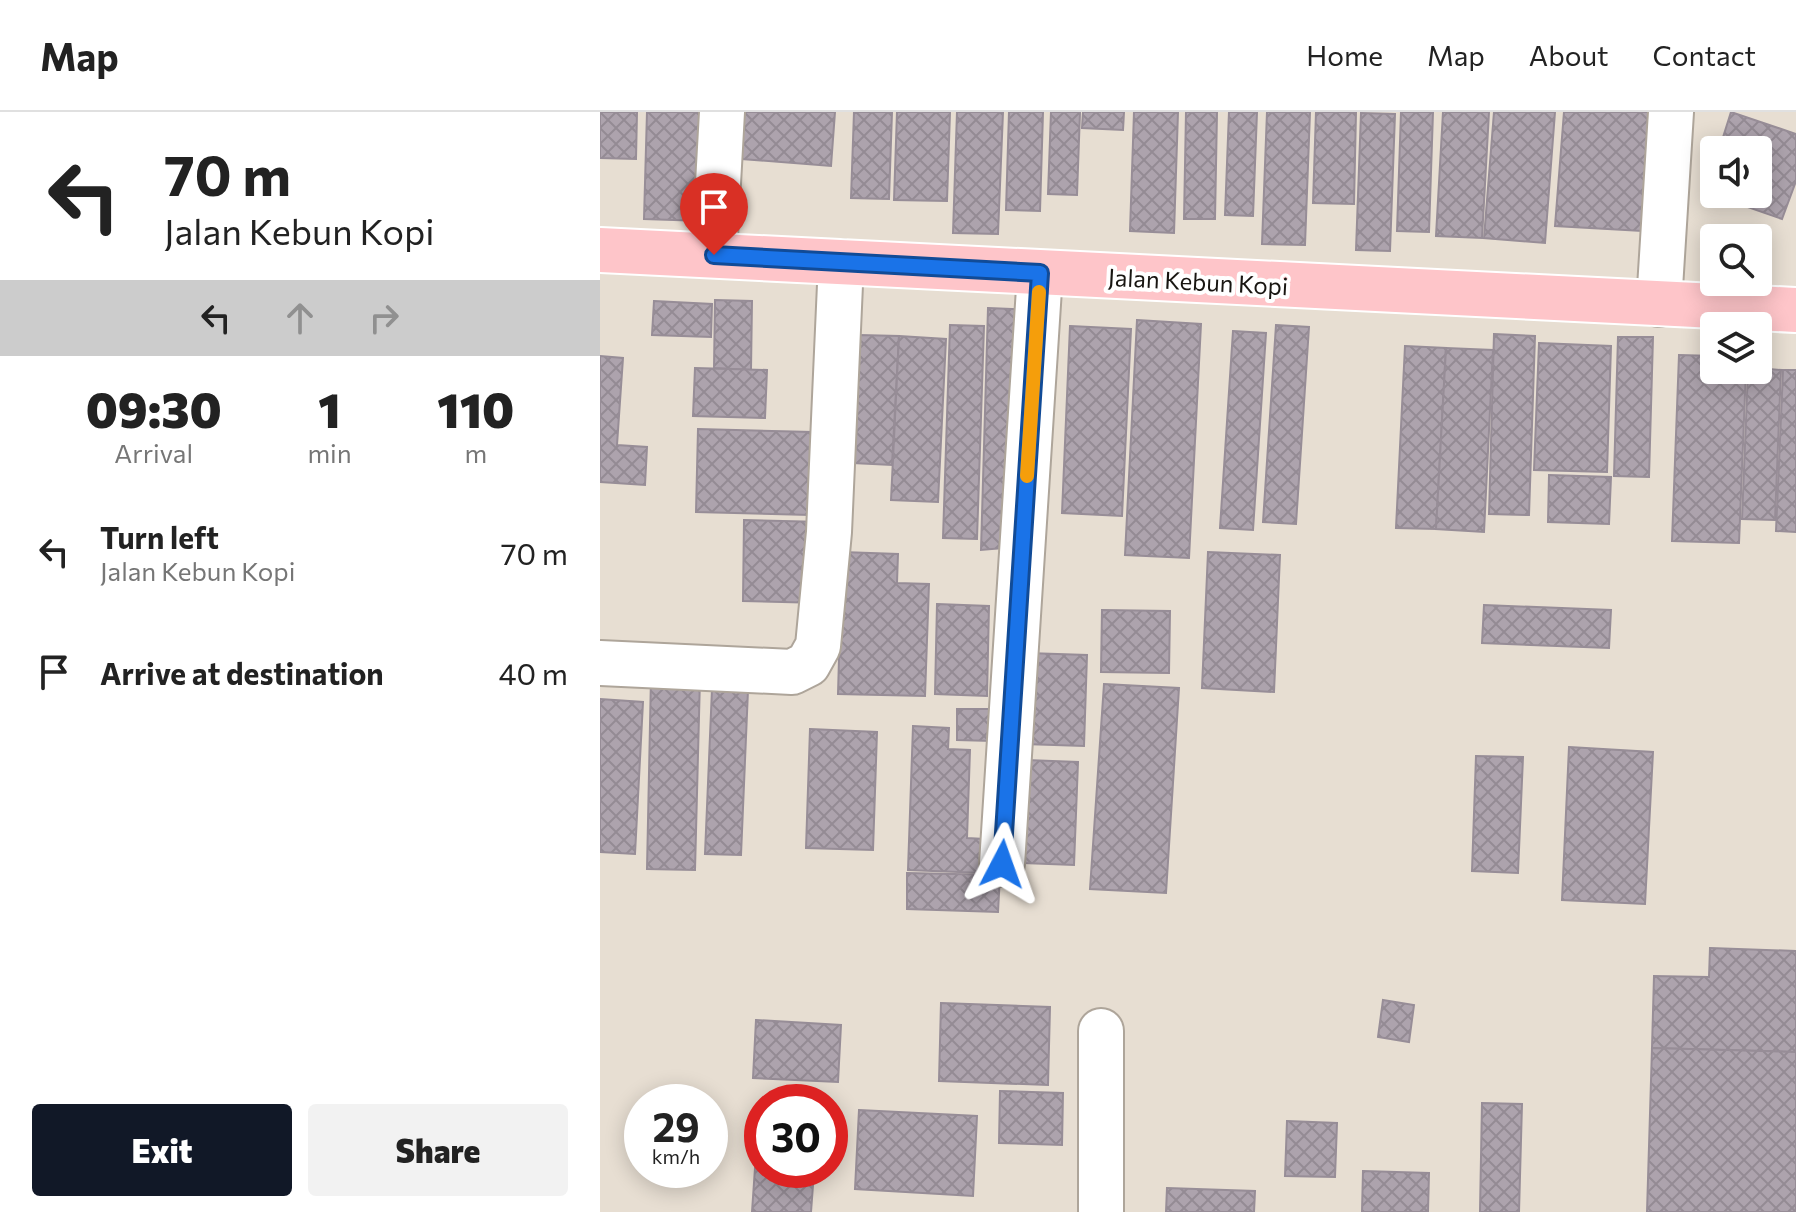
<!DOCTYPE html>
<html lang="en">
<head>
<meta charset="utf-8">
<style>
  :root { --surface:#fff; --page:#f2f2f2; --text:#222; --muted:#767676; --line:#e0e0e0; --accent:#111827 }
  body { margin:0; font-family:Commissioner,sans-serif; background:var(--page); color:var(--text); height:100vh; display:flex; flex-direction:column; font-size:30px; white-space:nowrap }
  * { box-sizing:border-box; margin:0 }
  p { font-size:26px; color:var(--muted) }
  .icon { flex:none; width:44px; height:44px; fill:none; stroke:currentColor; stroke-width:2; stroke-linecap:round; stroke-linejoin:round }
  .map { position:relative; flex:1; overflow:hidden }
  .details { display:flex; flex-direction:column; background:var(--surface); width:600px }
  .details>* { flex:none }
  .hud { background:#fff; color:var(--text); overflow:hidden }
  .controls { position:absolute; left:1100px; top:24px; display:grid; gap:16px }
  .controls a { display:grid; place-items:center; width:72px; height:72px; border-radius:8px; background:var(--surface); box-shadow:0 4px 20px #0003; font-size:40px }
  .speed { position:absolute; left:24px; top:972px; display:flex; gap:16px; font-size:40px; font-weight:700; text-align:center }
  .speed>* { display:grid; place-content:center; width:104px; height:104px; border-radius:50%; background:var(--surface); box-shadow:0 4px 20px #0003; line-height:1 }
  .speed small { font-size:20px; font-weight:400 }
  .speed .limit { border:12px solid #d22; background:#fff; color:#111 }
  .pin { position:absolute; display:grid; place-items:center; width:68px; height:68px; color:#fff; margin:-82px -34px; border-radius:50% 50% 50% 0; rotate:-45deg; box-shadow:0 0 8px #0007 }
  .pin .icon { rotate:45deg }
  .me { position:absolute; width:88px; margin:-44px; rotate:4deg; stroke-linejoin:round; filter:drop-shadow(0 0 6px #0008) }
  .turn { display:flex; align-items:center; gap:28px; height:168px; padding:0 32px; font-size:36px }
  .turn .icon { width:104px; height:104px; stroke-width:2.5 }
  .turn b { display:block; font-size:56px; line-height:68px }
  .lanes { display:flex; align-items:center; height:76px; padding:0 32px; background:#0003; justify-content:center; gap:40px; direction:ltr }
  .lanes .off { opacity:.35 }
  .eta { display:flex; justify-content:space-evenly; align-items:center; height:136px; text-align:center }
  .eta b { font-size:48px; font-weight:800; line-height:56px }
  .action { display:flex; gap:16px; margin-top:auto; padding:16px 32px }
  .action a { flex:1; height:92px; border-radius:8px; background:var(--accent); color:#fff; font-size:32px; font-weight:800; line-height:92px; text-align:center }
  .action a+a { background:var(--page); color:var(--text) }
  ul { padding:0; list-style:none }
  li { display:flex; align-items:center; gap:24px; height:120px; padding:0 32px }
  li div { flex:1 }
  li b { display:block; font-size:30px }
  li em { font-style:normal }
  header { display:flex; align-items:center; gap:48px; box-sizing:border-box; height:112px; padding:0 40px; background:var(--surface); border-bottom:2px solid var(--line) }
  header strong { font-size:38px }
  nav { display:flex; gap:44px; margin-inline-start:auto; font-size:28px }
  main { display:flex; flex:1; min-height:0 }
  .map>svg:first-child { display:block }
  .building { fill:url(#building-cross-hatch); stroke:#978d97; stroke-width:2 }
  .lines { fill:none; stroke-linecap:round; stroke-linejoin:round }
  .minor-casing { stroke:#aea59a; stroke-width:48 }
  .primary-casing { stroke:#fff; stroke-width:48 }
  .minor { stroke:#fff; stroke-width:44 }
  .primary { stroke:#fec5c9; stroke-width:44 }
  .route-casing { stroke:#114b97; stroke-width:20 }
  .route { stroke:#1a73e8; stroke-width:14 }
  .slow { stroke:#f59e0b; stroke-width:14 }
  .labels { text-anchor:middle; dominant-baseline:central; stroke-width:8; stroke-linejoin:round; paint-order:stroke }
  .street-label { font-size:24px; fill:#181511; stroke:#fff }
</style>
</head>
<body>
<header>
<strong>Map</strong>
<nav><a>Home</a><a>Map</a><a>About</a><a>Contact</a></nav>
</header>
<main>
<section class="details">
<div class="hud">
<div class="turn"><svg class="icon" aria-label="left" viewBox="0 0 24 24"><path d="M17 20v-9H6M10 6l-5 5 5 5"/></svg><div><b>70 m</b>Jalan Kebun Kopi</div></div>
<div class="lanes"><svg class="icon" aria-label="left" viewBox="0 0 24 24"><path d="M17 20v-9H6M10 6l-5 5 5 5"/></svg><svg class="icon off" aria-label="ahead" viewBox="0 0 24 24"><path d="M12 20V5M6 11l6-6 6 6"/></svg><svg class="icon off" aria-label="right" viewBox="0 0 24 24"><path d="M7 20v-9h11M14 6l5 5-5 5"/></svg></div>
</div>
<div class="eta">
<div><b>09:30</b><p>Arrival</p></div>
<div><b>1</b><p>min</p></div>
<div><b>110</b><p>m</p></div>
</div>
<ul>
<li><svg class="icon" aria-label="left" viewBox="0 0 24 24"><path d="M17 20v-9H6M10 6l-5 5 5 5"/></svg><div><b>Turn left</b><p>Jalan Kebun Kopi</p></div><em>70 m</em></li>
<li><svg class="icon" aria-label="arrive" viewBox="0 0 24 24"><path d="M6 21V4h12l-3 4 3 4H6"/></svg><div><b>Arrive at destination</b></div><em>40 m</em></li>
</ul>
<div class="action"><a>Exit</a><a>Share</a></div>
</section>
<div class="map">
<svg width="1196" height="1100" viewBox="0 0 1196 1100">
  <defs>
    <pattern id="building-cross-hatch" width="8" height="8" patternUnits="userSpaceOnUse" patternTransform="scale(2)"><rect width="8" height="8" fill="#ada3ad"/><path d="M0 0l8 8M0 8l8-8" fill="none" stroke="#948b94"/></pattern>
  </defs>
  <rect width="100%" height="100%" fill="#e7ded2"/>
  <!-- building -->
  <g class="building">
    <polygon points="0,0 37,0 36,47 0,46"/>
    <polygon points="47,0 106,0 103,109 44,107"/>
    <polygon points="133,0 235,0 231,54 129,46"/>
    <polygon points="254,0 292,0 289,87 251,86"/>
    <polygon points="297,0 350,0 347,89 294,88"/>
    <polygon points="357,0 403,0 398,122 353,121"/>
    <polygon points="409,0 443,0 440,99 406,98"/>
    <polygon points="451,0 480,0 477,83 448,82"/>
    <polygon points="483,0 524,0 523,18 482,16"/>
    <polygon points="534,0 578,0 574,121 530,119"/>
    <polygon points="586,0 617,0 615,107 584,107"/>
    <polygon points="629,0 657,0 653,104 625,103"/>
    <polygon points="667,0 710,0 705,133 662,132"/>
    <polygon points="716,0 756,0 754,92 713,91"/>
    <polygon points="801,0 833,0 829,120 797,119"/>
    <polygon points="843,0 889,0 882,126 836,124"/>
    <polygon points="894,0 955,0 945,131 884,126"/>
    <polygon points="964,0 1050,0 1042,119 955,114"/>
    <polygon points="1131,0 1196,22 1196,69 1182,107 1104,80 1114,51 1114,82 1158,82 1158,38 1119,38"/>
    <polygon points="761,1 795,2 790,139 756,138"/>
    <polygon points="115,188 152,189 151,258 114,256"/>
    <polygon points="54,189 112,192 111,225 52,223"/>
    <polygon points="388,196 432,198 415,435 381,438"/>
    <polygon points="537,208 601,212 589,446 525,443"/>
    <polygon points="350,213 384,214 377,427 343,426"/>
    <polygon points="676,213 709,215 696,412 663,410"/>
    <polygon points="470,214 531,217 522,404 462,401"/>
    <polygon points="633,219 666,221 653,418 620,416"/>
    <polygon points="894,222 935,224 929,403 889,402"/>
    <polygon points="259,223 299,224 292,353 253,351"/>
    <polygon points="299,224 346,227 338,390 291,388"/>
    <polygon points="1018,225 1053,225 1049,365 1014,364"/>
    <polygon points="939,231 1011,234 1007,360 934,358"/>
    <polygon points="805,234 846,236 836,417 796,416"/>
    <polygon points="846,236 893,238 884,420 836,417"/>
    <polygon points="1079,243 1114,244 1114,258 1146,258 1139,431 1072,429"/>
    <polygon points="0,244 23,246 17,333 47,335 45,373 0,370"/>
    <polygon points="95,256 167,258 165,306 93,304"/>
    <polygon points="1158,256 1181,258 1175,408 1142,407 1148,258"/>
    <polygon points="1183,258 1196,258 1196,420 1176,419"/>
    <polygon points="98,317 212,320 210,403 96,400"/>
    <polygon points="949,363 1011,365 1009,412 948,410"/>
    <polygon points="144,408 223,410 221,491 143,489"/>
    <polygon points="242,440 298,442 297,471 329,472 325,584 238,582"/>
    <polygon points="608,440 680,443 674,580 602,576"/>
    <polygon points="337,492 389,494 387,584 335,582"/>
    <polygon points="884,493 1011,498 1009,536 882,531"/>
    <polygon points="502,498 570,499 569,561 501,560"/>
    <polygon points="427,541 487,543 484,634 424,632"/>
    <polygon points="51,565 100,566 95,758 47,757"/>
    <polygon points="504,572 579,576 566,781 490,777"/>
    <polygon points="112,577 148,578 141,743 105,742"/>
    <polygon points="0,587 43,590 35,742 0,740"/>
    <polygon points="357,597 391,597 392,629 357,628"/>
    <polygon points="313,614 349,616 348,637 370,638 367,726 384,727 383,761 308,758"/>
    <polygon points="210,617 277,620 273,738 206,736"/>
    <polygon points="969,635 1053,640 1045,792 962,788"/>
    <polygon points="876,644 923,645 918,761 872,759"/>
    <polygon points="426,648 478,650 474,753 423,751"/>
    <polygon points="307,761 400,763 398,800 307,797"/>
    <polygon points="1110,836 1196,839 1196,940 1052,936 1054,864 1109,865"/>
    <polygon points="783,888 814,893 809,930 778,925"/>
    <polygon points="341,891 450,895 448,973 339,969"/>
    <polygon points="156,908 241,913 238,970 153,966"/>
    <polygon points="1052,936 1196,940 1196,1100 1047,1100"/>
    <polygon points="400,979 463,981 462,1033 399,1031"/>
    <polygon points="882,991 922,992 919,1100 880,1100"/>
    <polygon points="259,998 377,1004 373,1084 255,1077"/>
    <polygon points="687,1009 737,1011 735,1065 685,1064"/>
    <polygon points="155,1056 214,1060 211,1100 152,1100"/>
    <polygon points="763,1059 829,1061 828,1100 762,1100"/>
    <polygon points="567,1076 655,1079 654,1100 566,1100"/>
  </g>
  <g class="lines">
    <defs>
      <g id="minor">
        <polyline points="114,143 122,0"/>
        <polyline points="1059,192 1071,0"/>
        <polyline points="0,551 192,560 208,552 218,534 229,420 241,150"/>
        <polyline points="402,752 440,161"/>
        <polyline points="501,1100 501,919"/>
      </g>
      <polyline id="primary" points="0,138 1196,198"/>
    </defs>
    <!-- minor casing -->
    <use href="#minor" class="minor-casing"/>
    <!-- primary casing -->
    <use href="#primary" class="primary-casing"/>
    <!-- minor -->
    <use href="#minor" class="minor"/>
    <!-- primary -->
    <use href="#primary" class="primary"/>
  </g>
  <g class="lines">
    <defs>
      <polyline id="route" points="114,143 440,161 402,752"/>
    </defs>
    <!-- route casing -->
    <use href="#route" class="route-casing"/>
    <!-- route -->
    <use href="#route" class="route"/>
    <!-- slow -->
    <polyline class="slow" points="427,364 439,180"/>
  </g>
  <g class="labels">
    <!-- street labels -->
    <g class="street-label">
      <text transform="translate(598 169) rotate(3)">Jalan Kebun Kopi</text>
    </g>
  </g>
</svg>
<div class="controls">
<a><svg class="icon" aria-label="sound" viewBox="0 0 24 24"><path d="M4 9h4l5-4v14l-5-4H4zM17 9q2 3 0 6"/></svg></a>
<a><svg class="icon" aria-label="search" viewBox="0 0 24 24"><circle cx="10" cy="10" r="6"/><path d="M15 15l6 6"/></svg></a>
<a><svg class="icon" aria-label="layers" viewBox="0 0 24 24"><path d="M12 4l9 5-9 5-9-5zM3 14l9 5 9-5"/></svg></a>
</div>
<div class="speed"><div>29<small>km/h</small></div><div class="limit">30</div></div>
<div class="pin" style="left:114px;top:143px;background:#d93025"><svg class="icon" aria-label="arrive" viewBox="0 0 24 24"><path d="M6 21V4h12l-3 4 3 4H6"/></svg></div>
<svg class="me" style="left:402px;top:752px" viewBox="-20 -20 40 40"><path d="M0-17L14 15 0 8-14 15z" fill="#1a73e8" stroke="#fff" stroke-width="4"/></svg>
</div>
</main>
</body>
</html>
